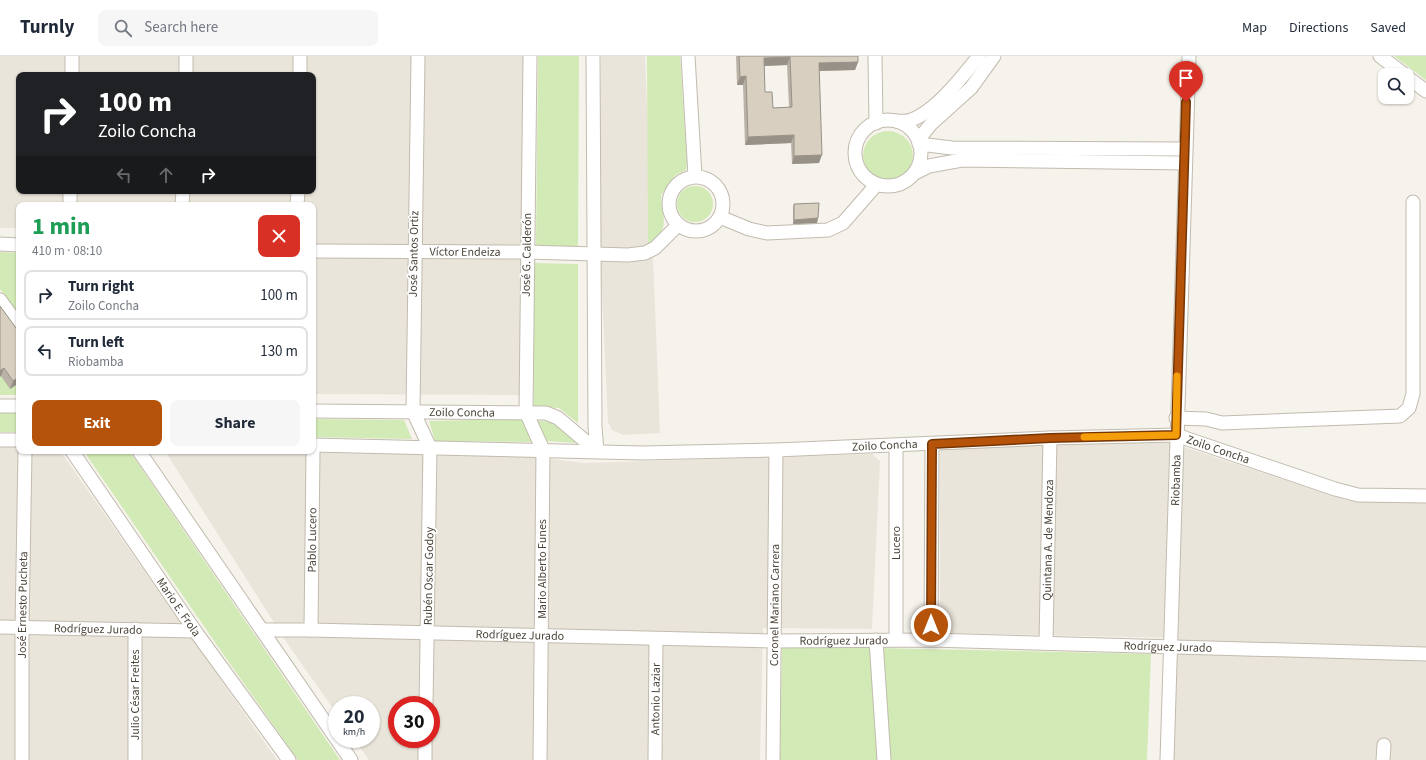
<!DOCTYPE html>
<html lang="en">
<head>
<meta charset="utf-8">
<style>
  :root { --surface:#fff; --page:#f6f6f7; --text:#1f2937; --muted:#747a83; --line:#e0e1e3; --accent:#b45309 }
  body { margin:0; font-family:"Source Sans 3",sans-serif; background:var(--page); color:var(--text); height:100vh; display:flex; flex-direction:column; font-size:15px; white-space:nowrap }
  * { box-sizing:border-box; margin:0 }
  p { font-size:13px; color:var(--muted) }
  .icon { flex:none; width:22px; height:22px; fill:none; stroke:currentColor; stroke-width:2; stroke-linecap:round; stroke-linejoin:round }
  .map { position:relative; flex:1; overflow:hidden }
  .drawer { position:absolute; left:16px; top:146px; width:300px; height:252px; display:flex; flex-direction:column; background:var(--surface); border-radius:8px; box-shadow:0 1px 3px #0004 }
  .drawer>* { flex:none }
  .hud { position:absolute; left:16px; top:16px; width:300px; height:122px; border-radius:8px; box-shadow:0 1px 3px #0004; background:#202124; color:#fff; overflow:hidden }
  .controls { position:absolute; left:1378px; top:12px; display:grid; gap:8px }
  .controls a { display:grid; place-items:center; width:36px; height:36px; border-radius:8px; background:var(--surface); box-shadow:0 1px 3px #0004; font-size:20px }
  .speed { position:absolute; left:328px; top:640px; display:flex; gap:8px; font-size:20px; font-weight:700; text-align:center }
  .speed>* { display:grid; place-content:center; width:52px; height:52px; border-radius:50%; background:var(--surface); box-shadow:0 1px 3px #0004; line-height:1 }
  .speed small { font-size:10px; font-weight:400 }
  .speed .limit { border:6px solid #d22; background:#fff; color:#111 }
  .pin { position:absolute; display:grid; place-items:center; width:34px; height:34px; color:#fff; margin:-41px -17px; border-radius:50% 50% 50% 0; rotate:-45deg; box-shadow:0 0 4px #0007 }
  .pin .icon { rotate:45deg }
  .me { position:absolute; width:44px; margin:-22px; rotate:0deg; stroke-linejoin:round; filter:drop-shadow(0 0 3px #0008) }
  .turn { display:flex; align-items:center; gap:14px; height:84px; padding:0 16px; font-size:18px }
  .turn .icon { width:52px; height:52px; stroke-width:2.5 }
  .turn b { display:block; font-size:28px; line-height:34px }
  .lanes { display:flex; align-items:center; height:38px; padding:0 16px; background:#0003; justify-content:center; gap:20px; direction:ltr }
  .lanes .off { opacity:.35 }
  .round { display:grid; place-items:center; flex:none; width:42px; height:42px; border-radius:8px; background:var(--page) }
  .overview { display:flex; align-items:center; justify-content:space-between; height:68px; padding:0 16px }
  h1 { font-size:24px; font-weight:700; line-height:30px; color:#1e9e55 }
  .action { display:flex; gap:8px; margin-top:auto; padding:8px 16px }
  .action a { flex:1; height:46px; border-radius:8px; background:var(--accent); color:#fff; font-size:16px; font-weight:700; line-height:46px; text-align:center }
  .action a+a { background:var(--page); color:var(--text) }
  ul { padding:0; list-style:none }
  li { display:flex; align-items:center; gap:12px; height:50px; margin:0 8px 6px; padding:0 8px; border:2px solid var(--line); border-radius:8px }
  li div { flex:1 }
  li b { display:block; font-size:15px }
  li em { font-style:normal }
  header { display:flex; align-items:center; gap:24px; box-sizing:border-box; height:56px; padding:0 20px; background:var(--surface); border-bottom:1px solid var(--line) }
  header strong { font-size:19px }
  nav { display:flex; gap:22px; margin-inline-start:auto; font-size:14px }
  .search { width:280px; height:36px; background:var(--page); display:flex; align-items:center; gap:10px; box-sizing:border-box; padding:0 14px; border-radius:8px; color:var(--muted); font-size:15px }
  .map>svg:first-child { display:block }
  .residential { fill:#eae5da; fill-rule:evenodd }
  .green { fill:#d2eab5 }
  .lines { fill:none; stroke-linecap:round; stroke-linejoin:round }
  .minor-casing { stroke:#c2bbae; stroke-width:15 }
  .minor { stroke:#fff; stroke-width:13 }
  .wall { fill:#bab2a6; fill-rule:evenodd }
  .shaded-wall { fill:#979187 }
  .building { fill:#d8cfc1; stroke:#979187; fill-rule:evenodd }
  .route-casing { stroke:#753606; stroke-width:10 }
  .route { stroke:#b45309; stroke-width:7 }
  .slow { stroke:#f59e0b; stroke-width:7 }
  .labels { text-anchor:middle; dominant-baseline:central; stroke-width:3.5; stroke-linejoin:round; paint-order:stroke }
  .street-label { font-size:12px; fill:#4b4439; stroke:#fff }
</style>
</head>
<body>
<header>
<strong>Turnly</strong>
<div class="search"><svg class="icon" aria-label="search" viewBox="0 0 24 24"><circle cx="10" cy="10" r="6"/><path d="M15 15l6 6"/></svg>Search here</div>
<nav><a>Map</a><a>Directions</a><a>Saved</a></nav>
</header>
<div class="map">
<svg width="1426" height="704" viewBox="0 0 1426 704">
  <rect width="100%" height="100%" fill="#f6f3ec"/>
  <!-- residential -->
  <g class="residential">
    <path d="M0,0H523L520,339L313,338V149H19V172H0ZM19,19H313V135H19Z"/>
    <polygon points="601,0 645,0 660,377 623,379 612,374 608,366 600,195"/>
    <polygon points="1166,385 1348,445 1426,447 1426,704 1173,704 1175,582 952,577 940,568 940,391"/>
    <polygon points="0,391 19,391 19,395 61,396 277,704 0,704"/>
    <path d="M165,395L521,399L584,407L872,398L880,405L872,573L763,572L760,704H369L354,683H371V649H337V658L289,590ZM397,649H431V683H397Z"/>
  </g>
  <!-- green -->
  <g class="green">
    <polygon points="538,0 579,0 578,190 536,190"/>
    <path d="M647,0H680L687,106L686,114L676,119L661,139C662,167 672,169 648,190Z"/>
    <polygon points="1394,0 1426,0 1426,24"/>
    <circle cx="888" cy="100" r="25"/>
    <circle cx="695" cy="148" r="18"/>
    <polygon points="0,196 19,197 19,259 0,233"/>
    <polygon points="533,207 578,208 578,367 559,352 534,351"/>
    <polygon points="0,255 19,283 19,339 0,339"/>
    <rect x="0" y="357" width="19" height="19"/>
    <polygon points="313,363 404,364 412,383 315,381"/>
    <polygon points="523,363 532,386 435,385 429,365"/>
    <path d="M537,365C558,365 562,373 576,387L546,385Z"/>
    <polygon points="87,395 126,395 133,400 340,704 298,704 221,595 87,400"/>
    <polygon points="782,590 1151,598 1147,704 780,704"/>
  </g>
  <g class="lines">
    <defs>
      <g id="minor">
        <polyline points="418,0 413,355 430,392 426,649"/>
        <polyline points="530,0 526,356 543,394 540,704"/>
        <polyline points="593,0 595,371 597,395"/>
        <polyline points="688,0 695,120"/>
        <polyline points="875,0 876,67"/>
        <polyline points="1380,0 1405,19"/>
        <polyline points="72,19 72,0"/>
        <polyline points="186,19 186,0"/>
        <polyline points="300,19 300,0"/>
        <polyline points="1407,21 1426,35"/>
        <circle cx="888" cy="97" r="33"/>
        <path d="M896,65C901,65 907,66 911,64C936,55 963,20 979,0"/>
        <polyline points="918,84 931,68 971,32 994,0"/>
        <polyline points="919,88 952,92 1184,93"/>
        <polyline points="915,117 929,110 962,104 1184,107"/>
        <circle cx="696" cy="148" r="27"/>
        <polyline points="70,149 70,135"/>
        <polyline points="182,149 183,135"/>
        <polyline points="297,149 298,135"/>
        <polyline points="720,161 749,173 767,177 828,174 843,167 877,128"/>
        <polyline points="0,188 19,189"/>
        <path id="s1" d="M313,195L527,196L628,199L645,197L655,192L678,169"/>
        <polyline points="0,244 19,270"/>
        <polyline points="0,350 19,350"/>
        <path id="s2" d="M313,355L546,357L558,362L597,395"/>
        <polyline points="1176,362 1206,363 1222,367 1400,360 1409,352 1413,338 1413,146"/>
        <polyline points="0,384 19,384"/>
        <path id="s3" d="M313,389L643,397L776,394L1050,382L1176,379L1335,433L1358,439L1426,440"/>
        <path id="s4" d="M72,395L195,575L289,704"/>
        <polyline points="139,395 351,704"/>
        <path id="s5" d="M0,571L195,575"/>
        <path id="s6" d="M262,574H311L774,585L931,584L1426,598"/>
        <path id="s7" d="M311,574L313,395"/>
        <polyline points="896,583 896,390"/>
        <polyline points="876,584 884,704"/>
        <polyline points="931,584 932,388"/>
        <path id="s8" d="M1046,587L1050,382"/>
        <path id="s9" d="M22,704V572L25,395"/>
        <polyline points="135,704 135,573"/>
        <polyline points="425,704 425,683"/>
        <path id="s10" d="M655,704L656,583"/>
        <path id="s11" d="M773,704L776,394"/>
        <path id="s12" d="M1167,704L1189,0"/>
        <polyline points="1383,704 1384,689"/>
      </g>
    </defs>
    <!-- minor casing -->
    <use href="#minor" class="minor-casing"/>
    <!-- minor -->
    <use href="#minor" class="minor"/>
  </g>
  <!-- wall -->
  <g class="wall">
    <path d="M736,0H858V6L855,14L819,15V107L792,108L791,87L745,89L743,29H737ZM787,9L789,51L773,52L765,36L764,10Z"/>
    <polygon points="794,148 818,162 817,167 793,168 793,152"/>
    <polygon points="0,250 19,327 10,333 1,320"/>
  </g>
  <!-- shaded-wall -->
  <g class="shaded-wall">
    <polygon points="790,1 787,9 761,10 764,2"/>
    <polygon points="858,6 855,14 816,15 819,7"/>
    <polygon points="746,20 743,29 737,29 740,21"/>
    <polygon points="794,79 791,87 745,89 748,81"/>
    <polygon points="822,99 819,107 792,108 794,100"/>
    <polygon points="818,162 817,167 793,168 794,164"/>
    <polygon points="4,312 1,320 0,321 0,315"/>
    <polygon points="19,321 19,327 10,333 13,325"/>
  </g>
  <!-- building -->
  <g class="building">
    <path d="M739,0H858V6L819,7L822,99L794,100V79L748,81L746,20L740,21ZM790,1L792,51L773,52L772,36H765L764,2Z"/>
    <polygon points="819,147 818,162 794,164 794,148"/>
    <polygon points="0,250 19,276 19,321 13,325 4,312 0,315"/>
  </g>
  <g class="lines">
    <defs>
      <polyline id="route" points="931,569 932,388 1050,382 1176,379 1186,46"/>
    </defs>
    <!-- route casing -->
    <use href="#route" class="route-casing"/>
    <!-- route -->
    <use href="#route" class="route"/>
    <!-- slow -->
    <polyline class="slow" points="1084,381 1176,379 1177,320"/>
  </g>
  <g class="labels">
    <!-- street labels -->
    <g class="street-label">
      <text stroke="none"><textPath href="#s1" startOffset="152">Víctor Endeiza</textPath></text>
      <text transform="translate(414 198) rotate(-89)">José Santos Ortiz</text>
      <text transform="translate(527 199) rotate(-89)">José G. Calderón</text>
      <text stroke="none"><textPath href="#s2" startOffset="149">Zoilo Concha</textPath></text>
      <text stroke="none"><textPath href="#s3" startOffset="572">Zoilo Concha</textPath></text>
      <text stroke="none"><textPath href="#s3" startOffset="908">Zoilo Concha</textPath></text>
      <text stroke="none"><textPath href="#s12" startOffset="280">Riobamba</textPath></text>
      <text stroke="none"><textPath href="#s7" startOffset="90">Pablo Lucero</textPath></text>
      <text stroke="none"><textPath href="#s8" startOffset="103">Quintana A. de Mendoza</textPath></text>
      <text transform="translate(896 487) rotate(-90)">Lucero</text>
      <text transform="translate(542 513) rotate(-90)">Mario Alberto Funes</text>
      <text transform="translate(429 520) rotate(-89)">Rubén Oscar Godoy</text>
      <text stroke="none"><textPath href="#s9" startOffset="155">José Ernesto Pucheta</textPath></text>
      <text stroke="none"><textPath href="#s11" startOffset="155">Coronel Mariano Carrera</textPath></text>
      <text stroke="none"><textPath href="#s4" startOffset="189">Mario E. Frola</textPath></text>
      <text stroke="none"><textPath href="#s5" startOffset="98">Rodríguez Jurado</textPath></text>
      <text stroke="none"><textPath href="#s6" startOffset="258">Rodríguez Jurado</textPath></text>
      <text stroke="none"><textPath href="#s6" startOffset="582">Rodríguez Jurado</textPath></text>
      <text stroke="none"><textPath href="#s6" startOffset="906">Rodríguez Jurado</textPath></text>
      <text transform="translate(135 639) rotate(-90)">Julio César Freites</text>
      <text stroke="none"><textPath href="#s10" startOffset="61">Antonio Laziar</textPath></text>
    </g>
  </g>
</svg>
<div class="controls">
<a><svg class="icon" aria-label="search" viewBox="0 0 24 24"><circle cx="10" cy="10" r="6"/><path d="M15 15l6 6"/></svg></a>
</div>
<div class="speed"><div>20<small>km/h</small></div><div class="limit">30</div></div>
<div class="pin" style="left:1186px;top:46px;background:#d93025"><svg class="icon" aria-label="arrive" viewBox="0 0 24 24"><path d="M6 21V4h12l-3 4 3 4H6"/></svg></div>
<svg class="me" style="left:931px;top:569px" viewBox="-20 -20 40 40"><circle r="17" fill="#b45309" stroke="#fff" stroke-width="3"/><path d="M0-11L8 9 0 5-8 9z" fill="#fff"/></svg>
<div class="hud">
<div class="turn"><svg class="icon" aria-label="right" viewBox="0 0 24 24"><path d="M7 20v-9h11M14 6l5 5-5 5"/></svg><div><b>100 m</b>Zoilo Concha</div></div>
<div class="lanes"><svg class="icon off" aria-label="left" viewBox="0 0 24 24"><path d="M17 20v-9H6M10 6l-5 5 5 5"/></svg><svg class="icon off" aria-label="ahead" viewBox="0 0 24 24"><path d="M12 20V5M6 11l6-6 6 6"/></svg><svg class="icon" aria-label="right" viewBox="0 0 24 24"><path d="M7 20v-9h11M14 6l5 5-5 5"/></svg></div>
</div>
<section class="drawer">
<div class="overview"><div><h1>1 min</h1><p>410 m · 08:10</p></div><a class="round" style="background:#d93025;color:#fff"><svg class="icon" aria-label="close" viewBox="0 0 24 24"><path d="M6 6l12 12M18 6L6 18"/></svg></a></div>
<ul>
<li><svg class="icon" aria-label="right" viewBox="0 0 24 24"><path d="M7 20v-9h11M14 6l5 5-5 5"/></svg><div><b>Turn right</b><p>Zoilo Concha</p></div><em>100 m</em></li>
<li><svg class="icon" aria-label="left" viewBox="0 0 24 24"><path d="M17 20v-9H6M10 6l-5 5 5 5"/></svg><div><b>Turn left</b><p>Riobamba</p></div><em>130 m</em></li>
</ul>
<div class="action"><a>Exit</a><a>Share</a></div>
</section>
</div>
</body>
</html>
